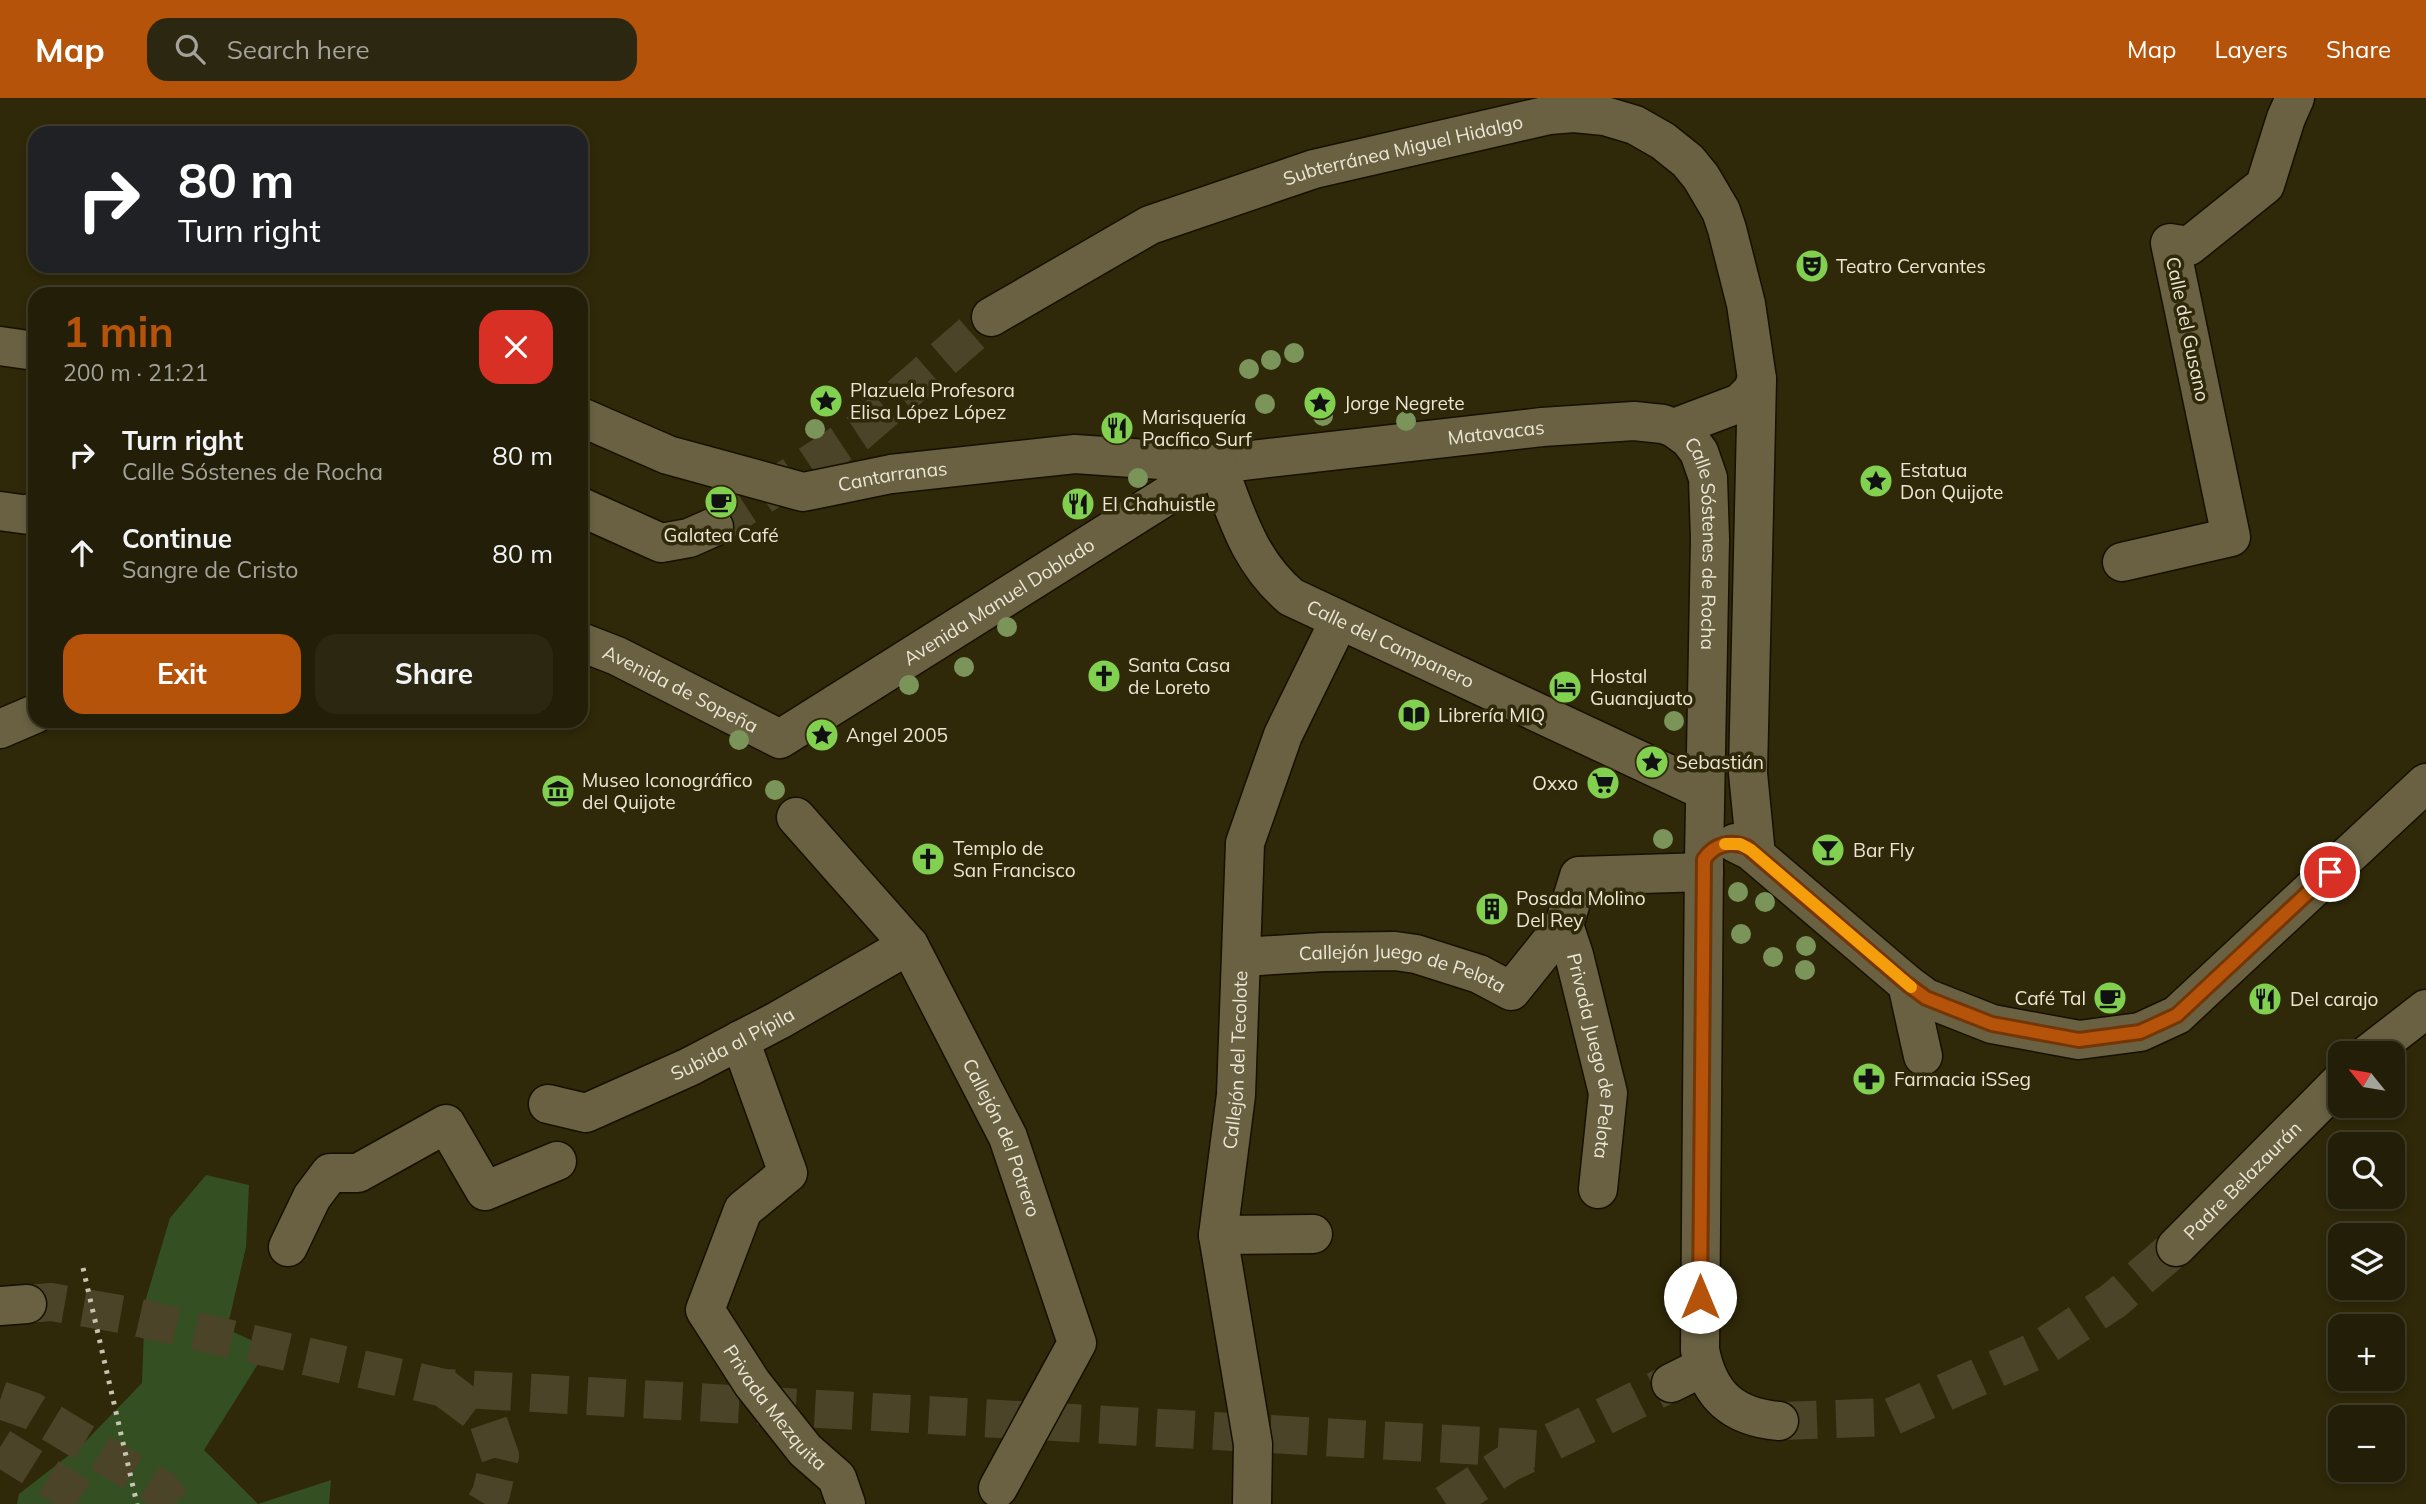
<!DOCTYPE html>
<html lang="en">
<head>
<meta charset="utf-8">
<style>
  :root { --surface:#231e07; --page:#2b2711; --text:#f1f3f6; --muted:#a3a29b; --line:#403c28; --accent:#b45309 }
  body { margin:0; font-family:Mulish,sans-serif; background:var(--page); color:var(--text); height:100vh; display:flex; flex-direction:column; font-size:26px; white-space:nowrap }
  * { box-sizing:border-box; margin:0 }
  p { font-size:23px; color:var(--muted) }
  .icon { flex:none; width:38px; height:38px; fill:none; stroke:currentColor; stroke-width:2; stroke-linecap:round; stroke-linejoin:round }
  .map { position:relative; flex:1; overflow:hidden }
  .details { position:absolute; left:28px; top:189px; width:560px; height:441px; display:flex; flex-direction:column; background:var(--surface); border-radius:21px; box-shadow:0 4px 10px #0003,0 0 0 2px var(--line) }
  .details>* { flex:none }
  .hud { position:absolute; left:28px; top:28px; width:560px; height:147px; border-radius:21px; box-shadow:0 4px 10px #0003,0 0 0 2px var(--line); background:#202124; color:#fff; overflow:hidden }
  .needle { width:46px; rotate:300deg }
  .buttons { position:absolute; left:2328px; top:943px; display:grid; gap:14px }
  .buttons a { display:grid; place-items:center; width:77px; height:77px; border-radius:14px; background:var(--surface); box-shadow:0 4px 10px #0003,0 0 0 2px var(--line); font-size:35px }
  .pin { position:absolute; display:grid; place-items:center; width:60px; height:60px; color:#fff; margin:-30px; border:4px solid #fff; border-radius:50%; box-shadow:0 2px 7px #0007 }
  .me { position:absolute; width:77px; margin:-38px; rotate:0deg; stroke-linejoin:round; filter:drop-shadow(0 0 5px #0008) }
  .turn { display:flex; align-items:center; gap:24px; height:147px; padding:0 35px; font-size:32px }
  .turn .icon { width:91px; height:91px; stroke-width:2.5 }
  .turn b { display:block; font-size:49px; line-height:60px }
  .round { display:grid; place-items:center; flex:none; width:74px; height:74px; border-radius:21px; background:var(--page) }
  .headline { display:flex; align-items:center; justify-content:space-between; height:119px; padding:0 35px }
  h1 { font-size:42px; font-weight:700; line-height:52px; color:var(--accent) }
  .action { display:flex; gap:14px; margin-top:auto; padding:14px 35px }
  .action a { flex:1; height:80px; border-radius:21px; background:var(--accent); color:#fff; font-size:28px; font-weight:700; line-height:80px; text-align:center }
  .action a+a { background:var(--page); color:var(--text) }
  ul { padding:0; list-style:none }
  li { display:flex; align-items:center; gap:21px; height:98px; padding:0 35px }
  li div { flex:1 }
  li b { display:block; font-size:26px }
  li em { font-style:normal }
  header { display:flex; align-items:center; gap:42px; box-sizing:border-box; height:98px; padding:0 35px; background:var(--accent); color:#fff }
  header strong { font-size:33px }
  nav { display:flex; gap:38px; margin-inline-start:auto; font-size:24px }
  .search { width:490px; height:63px; background:var(--page); display:flex; align-items:center; gap:18px; box-sizing:border-box; padding:0 24px; border-radius:21px; color:var(--muted); font-size:26px }
  .map>svg:first-child { display:block }
  .green { fill:#345022 }
  .lines { fill:none; stroke-linecap:round; stroke-linejoin:round }
  .minor-tunnel { stroke:#4b4428; stroke-width:38; stroke-dasharray:38 19; stroke-linecap:butt }
  .minor-casing { stroke:#171000; stroke-width:41 }
  .minor { stroke:#696142; stroke-width:38 }
  .rail { stroke:#c9c4b1; stroke-width:5; stroke-dasharray:3.5 7; stroke-linecap:butt }
  .tree { fill:#7a9459 }
  .route-casing { stroke:#753606; stroke-width:18 }
  .route { stroke:#b45309; stroke-width:12 }
  .slow { stroke:#f59e0b; stroke-width:12 }
  .labels { text-anchor:middle; dominant-baseline:central; stroke-width:7; stroke-linejoin:round; paint-order:stroke }
  .street-label { font-size:19px; fill:#ebe6d5; stroke:#2f2809 }
  .poi-label { font-size:19px; fill:#ebe6d5; stroke:#2f2809; text-anchor:start }
</style>
</head>
<body>
<header>
<strong>Map</strong>
<div class="search"><svg class="icon" aria-label="search" viewBox="0 0 24 24"><circle cx="10" cy="10" r="6"/><path d="M15 15l6 6"/></svg>Search here</div>
<nav><a>Map</a><a>Layers</a><a>Share</a></nav>
</header>
<div class="map">
<svg width="2426" height="1406" viewBox="0 0 2426 1406">
  <rect width="100%" height="100%" fill="#2f2809"/>
  <!-- green -->
  <polygon class="green" points="206,1077 249,1087 246,1149 227,1231 268,1250 204,1352 258,1406 331,1382 329,1406 17,1406 19,1396 82,1347 142,1285 145,1204 170,1120"/>
  <g class="lines">
    <!-- minor-tunnel -->
    <g class="minor-tunnel">
      <polyline points="714,429 859,334 991,219"/>
      <polyline points="27,1206 51,1204 126,1217 444,1290 1538,1351 1671,1285"/>
      <polyline points="444,1290 488,1323 500,1358 491,1396 485,1406"/>
      <polyline points="0,1302 32,1313 162,1392 173,1406"/>
      <polyline points="1779,1323 1891,1319 2042,1250 2113,1203 2176,1149"/>
      <polyline points="0,1349 91,1406"/>
      <polyline points="1446,1406 1507,1366 1538,1351"/>
    </g>
    <defs>
      <g id="minor">
        <path id="s1" d="M991,219L1150,127L1314,71L1549,17L1574,15L1605,18L1635,27L1663,43L1688,63L1701,79L1721,113L1727,131L1746,206L1757,281L1748,675L1756,757"/>
        <polyline points="0,248 35,253"/>
        <path id="s2" d="M581,319L668,357L803,394L891,376L1075,356L1217,366L1542,329L1634,323L1663,326L1674,330L1689,341L1699,354L1708,380L1710,441L1704,761L1700,1252C1709,1298 1733,1319 1779,1323"/>
        <polyline points="1674,330 1740,305 1752,293 1757,281"/>
        <path id="s3" d="M1217,366C1237,418 1248,462 1291,499L1705,693"/>
        <polyline points="581,409 661,445 689,440 714,429"/>
        <polyline points="0,413 29,417 35,413"/>
        <polyline points="2122,464 2231,439 2170,145 2189,148 2265,87 2286,20 2295,0"/>
        <path id="s4" d="M581,544L617,558L780,641L1217,366"/>
        <polyline points="0,631 35,616"/>
        <path id="s5" d="M796,719L909,847L1008,1039L1077,1245L998,1390"/>
        <polyline points="1735,745 1751,753 1907,886 1926,900 1992,926 2079,942 2140,934 2177,917 2426,685"/>
        <path id="s6" d="M1564,827L1574,857L1608,995L1598,1091"/>
        <path id="s7" d="M1242,859L1323,854L1395,853L1416,856L1479,876L1511,893L1564,827L1579,778L1704,774"/>
        <polyline points="1907,886 1923,958"/>
        <path id="s8" d="M740,942L788,1075L743,1112L705,1212L752,1285L805,1352L837,1380L846,1406"/>
        <polyline points="2368,956 2426,911"/>
        <path id="s9" d="M548,1006L586,1015L689,969L779,922L909,847"/>
        <polyline points="1218,1137 1313,1136"/>
        <polyline points="288,1149 312,1099 330,1075 358,1075 446,1026 485,1093 557,1063"/>
        <path id="s10" d="M2176,1149L2340,984"/>
        <polyline points="0,1208 27,1206"/>
        <polyline points="1671,1285 1703,1269"/>
        <path id="s11" d="M1252,1406L1253,1346L1218,1137L1236,997L1245,745L1283,637L1334,533"/>
      </g>
    </defs>
    <!-- minor casing -->
    <use href="#minor" class="minor-casing"/>
    <!-- minor -->
    <use href="#minor" class="minor"/>
    <!-- rail -->
    <polyline class="rail" points="83,1170 137,1406"/>
  </g>
  <!-- trees -->
  <g class="tree">
    <circle cx="1294" cy="255" r="10"/>
    <circle cx="1271" cy="262" r="10"/>
    <circle cx="1249" cy="271" r="10"/>
    <circle cx="1265" cy="306" r="10"/>
    <circle cx="1323" cy="318" r="10"/>
    <circle cx="1406" cy="323" r="10"/>
    <circle cx="815" cy="331" r="10"/>
    <circle cx="1138" cy="380" r="10"/>
    <circle cx="1007" cy="529" r="10"/>
    <circle cx="964" cy="569" r="10"/>
    <circle cx="909" cy="587" r="10"/>
    <circle cx="1674" cy="623" r="10"/>
    <circle cx="739" cy="642" r="10"/>
    <circle cx="775" cy="692" r="10"/>
    <circle cx="1663" cy="741" r="10"/>
    <circle cx="1738" cy="794" r="10"/>
    <circle cx="1765" cy="804" r="10"/>
    <circle cx="1741" cy="836" r="10"/>
    <circle cx="1806" cy="848" r="10"/>
    <circle cx="1773" cy="859" r="10"/>
    <circle cx="1805" cy="872" r="10"/>
  </g>
  <g class="lines">
    <defs>
      <path id="route" d="M1700,1199L1704,761C1715,746 1730,742 1747,749L1907,886L1926,900L1992,926L2079,942L2140,934L2177,917L2330,774"/>
    </defs>
    <!-- route casing -->
    <use href="#route" class="route-casing"/>
    <!-- route -->
    <use href="#route" class="route"/>
    <!-- slow -->
    <polyline class="slow" points="1725,746 1740,746 1751,752 1911,889"/>
  </g>
  <!-- icons -->
  <defs>
    <symbol id="theatre-disc" viewBox="-11 -11 22 22"><circle r="9.5" fill="#82d04f" stroke="#2f2809"/><path d="M-5-5.5Q0-4 5-5.5V0Q5 5 0 6Q-5 5-5 0ZM-3.3-2.5H-1v1.5H-3.3ZM1-2.5H3.3v1.5H1ZM-2.8 1Q0 5.5 2.8 1Z" fill="#111"/></symbol>
    <symbol id="sight-disc" viewBox="-11 -11 22 22"><circle r="9.5" fill="#82d04f" stroke="#2f2809"/><path d="M0-6L1.8-2.2L6-1.7L2.9 1.2L3.7 5.4L0 3.3L-3.7 5.4L-2.9 1.2L-6-1.7L-1.8-2.2Z" fill="#111"/></symbol>
    <symbol id="restaurant-disc" viewBox="-11 -11 22 22"><circle r="9.5" fill="#82d04f" stroke="#2f2809"/><path d="M-5-6h1v4h1v-4h1v4h1v-4h1v5L-1.5 .5V6h-2V.5L-5-1ZM5-6V6H3V1.5H1.5Q1.5-4 5-6Z" fill="#111"/></symbol>
    <symbol id="cafe-disc" viewBox="-11 -11 22 22"><circle r="9.5" fill="#82d04f" stroke="#2f2809"/><path d="M-5.5-4.5H6V0H3Q3 3.5 0 3.5H-2.5Q-5.5 3.5-5.5 0ZM3-3.2v2h1.7v-2ZM-6 4.5H4V6H-6Z" fill="#111"/></symbol>
    <symbol id="church-disc" viewBox="-11 -11 22 22"><circle r="9.5" fill="#82d04f" stroke="#2f2809"/><path d="M-1.2-6h2.4v3.5h3.3v2.4h-3.3V6h-2.4V-.1h-3.3v-2.4h3.3Z" fill="#111"/></symbol>
    <symbol id="hotel-disc" viewBox="-11 -11 22 22"><circle r="9.5" fill="#82d04f" stroke="#2f2809"/><path d="M-6-4.5h1.5V1H6V5H4.5V3h-9V5H-6ZM-4 0a1.8 1.8 0 1 1 3.6 0ZM.5 0V-2.5h3Q6-2.5 6 0Z" fill="#111"/></symbol>
    <symbol id="library-disc" viewBox="-11 -11 22 22"><circle r="9.5" fill="#82d04f" stroke="#2f2809"/><path d="M-6-4Q-3-5.5-.7-3.5V5Q-3 3-6 4ZM6-4Q3-5.5 .7-3.5V5Q3 3 6 4Z" fill="#111"/></symbol>
    <symbol id="supermarket-disc" viewBox="-11 -11 22 22"><circle r="9.5" fill="#82d04f" stroke="#2f2809"/><path d="M-6-5.5h2.5l.6 2H6L4.5 2H-2.5L-4.4-4H-6ZM-1.5 3.2a1.3 1.3 0 1 0 .1 0ZM3 3.2a1.3 1.3 0 1 0 .1 0Z" fill="#111"/></symbol>
    <symbol id="museum-disc" viewBox="-11 -11 22 22"><circle r="9.5" fill="#82d04f" stroke="#2f2809"/><path d="M0-6L6-3V-2H-6V-3ZM-5-1h2V3h-2ZM-1-1h2V3h-2ZM3-1h2V3H3ZM-6 4H6V6H-6Z" fill="#111"/></symbol>
    <symbol id="bar-disc" viewBox="-11 -11 22 22"><circle r="9.5" fill="#82d04f" stroke="#2f2809"/><path d="M-6-5H6L.8 .8V4.5H3.5V6h-7V4.5H-.8V.8Z" fill="#111"/></symbol>
    <symbol id="building-disc" viewBox="-11 -11 22 22"><circle r="9.5" fill="#82d04f" stroke="#2f2809"/><path d="M-4-6H4V6H1V3H-1V6H-4ZM-2.5-4.3h1.7v1.8h-1.7ZM.8-4.3h1.7v1.8H.8ZM-2.5-1h1.7V.8h-1.7ZM.8-1h1.7V.8H.8Z" fill="#111"/></symbol>
    <symbol id="pharmacy-disc" viewBox="-11 -11 22 22"><circle r="9.5" fill="#82d04f" stroke="#2f2809"/><path d="M-2-6h4v4h4v4h-4v4h-4v-4h-4v-4h4Z" fill="#111"/></symbol>
  </defs>
  <g fill-rule="evenodd">
    <use href="#theatre-disc" x="1793" y="149" width="38" height="38"/>
    <use href="#sight-disc" x="807" y="284" width="38" height="38"/>
    <use href="#sight-disc" x="1301" y="286" width="38" height="38"/>
    <use href="#restaurant-disc" x="1098" y="311" width="38" height="38"/>
    <use href="#sight-disc" x="1857" y="364" width="38" height="38"/>
    <use href="#cafe-disc" x="702" y="385" width="38" height="38"/>
    <use href="#restaurant-disc" x="1059" y="387" width="38" height="38"/>
    <use href="#church-disc" x="1085" y="559" width="38" height="38"/>
    <use href="#hotel-disc" x="1546" y="570" width="38" height="38"/>
    <use href="#library-disc" x="1395" y="598" width="38" height="38"/>
    <use href="#sight-disc" x="803" y="618" width="38" height="38"/>
    <use href="#sight-disc" x="1633" y="645" width="38" height="38"/>
    <use href="#supermarket-disc" x="1584" y="666" width="38" height="38"/>
    <use href="#museum-disc" x="539" y="674" width="38" height="38"/>
    <use href="#bar-disc" x="1809" y="733" width="38" height="38"/>
    <use href="#church-disc" x="909" y="742" width="38" height="38"/>
    <use href="#building-disc" x="1473" y="792" width="38" height="38"/>
    <use href="#cafe-disc" x="2091" y="881" width="38" height="38"/>
    <use href="#restaurant-disc" x="2246" y="882" width="38" height="38"/>
    <use href="#pharmacy-disc" x="1850" y="962" width="38" height="38"/>
  </g>
  <g class="labels">
    <!-- street labels -->
    <g class="street-label">
      <text stroke="none"><textPath href="#s1" startOffset="448">Subterránea Miguel Hidalgo</textPath></text>
      <text transform="translate(2188 231) rotate(78)">Calle del Gusano</text>
      <text stroke="none"><textPath href="#s2" startOffset="933">Matavacas</textPath></text>
      <text stroke="none"><textPath href="#s2" startOffset="326">Cantarranas</textPath></text>
      <text stroke="none"><textPath href="#s2" startOffset="1239">Calle Sóstenes de Rocha</textPath></text>
      <text stroke="none"><textPath href="#s4" startOffset="480">Avenida Manuel Doblado</textPath></text>
      <text stroke="none"><textPath href="#s3" startOffset="264">Calle del Campanero</textPath></text>
      <text stroke="none"><textPath href="#s4" startOffset="110">Avenida de Sopeña</textPath></text>
      <text stroke="none"><textPath href="#s7" startOffset="163">Callejón Juego de Pelota</textPath></text>
      <text stroke="none"><textPath href="#s9" startOffset="201">Subida al Pípila</textPath></text>
      <text stroke="none"><textPath href="#s6" startOffset="135">Privada Juego de Pelota</textPath></text>
      <text stroke="none"><textPath href="#s11" startOffset="448">Callejón del Tecolote</textPath></text>
      <text stroke="none"><textPath href="#s5" startOffset="385">Callejón del Potrero</textPath></text>
      <text stroke="none"><textPath href="#s10" startOffset="94">Padre Belazaurán</textPath></text>
      <text stroke="none"><textPath href="#s8" startOffset="427">Privada Mezquita</textPath></text>
    </g>
    <!-- poi labels -->
    <g class="poi-label">
      <text x="1836" y="168">Teatro Cervantes</text>
      <text x="850" y="292">Plazuela Profesora<tspan x="850" dy="22">Elisa López López</tspan></text>
      <text x="1344" y="305">Jorge Negrete</text>
      <text x="1142" y="319">Marisquería<tspan x="1142" dy="22">Pacífico Surf</tspan></text>
      <text x="1900" y="372">Estatua<tspan x="1900" dy="22">Don Quijote</tspan></text>
      <text x="1102" y="406">El Chahuistle</text>
      <text x="721" y="437" text-anchor="middle">Galatea Café</text>
      <text x="1128" y="567">Santa Casa<tspan x="1128" dy="22">de Loreto</tspan></text>
      <text x="1590" y="578">Hostal<tspan x="1590" dy="22">Guanajuato</tspan></text>
      <text x="1438" y="617">Librería MIQ</text>
      <text x="846" y="637">Angel 2005</text>
      <text x="1676" y="664">Sebastián</text>
      <text x="582" y="682">Museo Iconográfico<tspan x="582" dy="22">del Quijote</tspan></text>
      <text x="1578" y="685" text-anchor="end">Oxxo</text>
      <text x="953" y="750">Templo de<tspan x="953" dy="22">San Francisco</tspan></text>
      <text x="1853" y="752">Bar Fly</text>
      <text x="1516" y="800">Posada Molino<tspan x="1516" dy="22">Del Rey</tspan></text>
      <text x="2086" y="900" text-anchor="end">Café Tal</text>
      <text x="2290" y="901">Del carajo</text>
      <text x="1894" y="981">Farmacia iSSeg</text>
    </g>
  </g>
</svg>
<div class="buttons">
<a><svg class="needle" viewBox="-14 -14 28 28"><path d="M0-13l5 13h-10z" fill="#e53935"/><path d="M0 13l5-13h-10z" fill="#a3a29b"/></svg></a>
<a><svg class="icon" aria-label="search" viewBox="0 0 24 24"><circle cx="10" cy="10" r="6"/><path d="M15 15l6 6"/></svg></a>
<a><svg class="icon" aria-label="layers" viewBox="0 0 24 24"><path d="M12 4l9 5-9 5-9-5zM3 14l9 5 9-5"/></svg></a>
<a>+</a>
<a>−</a>
</div>
<div class="pin" style="left:2330px;top:774px;background:#d93025"><svg class="icon" aria-label="arrive" viewBox="0 0 24 24"><path d="M6 21V4h12l-3 4 3 4H6"/></svg></div>
<svg class="me" style="left:1700px;top:1199px" viewBox="-20 -20 40 40"><circle r="19" fill="#fff"/><path d="M0-13L10 11 0 6-10 11z" fill="#b45309"/></svg>
<div class="hud">
<div class="turn"><svg class="icon" aria-label="right" viewBox="0 0 24 24"><path d="M7 20v-9h11M14 6l5 5-5 5"/></svg><div><b>80 m</b>Turn right</div></div>
</div>
<section class="details">
<div class="headline"><div><h1>1 min</h1><p>200 m · 21:21</p></div><a class="round" style="background:#d93025;color:#fff"><svg class="icon" aria-label="close" viewBox="0 0 24 24"><path d="M6 6l12 12M18 6L6 18"/></svg></a></div>
<ul>
<li><svg class="icon" aria-label="right" viewBox="0 0 24 24"><path d="M7 20v-9h11M14 6l5 5-5 5"/></svg><div><b>Turn right</b><p>Calle Sóstenes de Rocha</p></div><em>80 m</em></li>
<li><svg class="icon" aria-label="ahead" viewBox="0 0 24 24"><path d="M12 20V5M6 11l6-6 6 6"/></svg><div><b>Continue</b><p>Sangre de Cristo</p></div><em>80 m</em></li>
</ul>
<div class="action"><a>Exit</a><a>Share</a></div>
</section>
</div>
</body>
</html>
